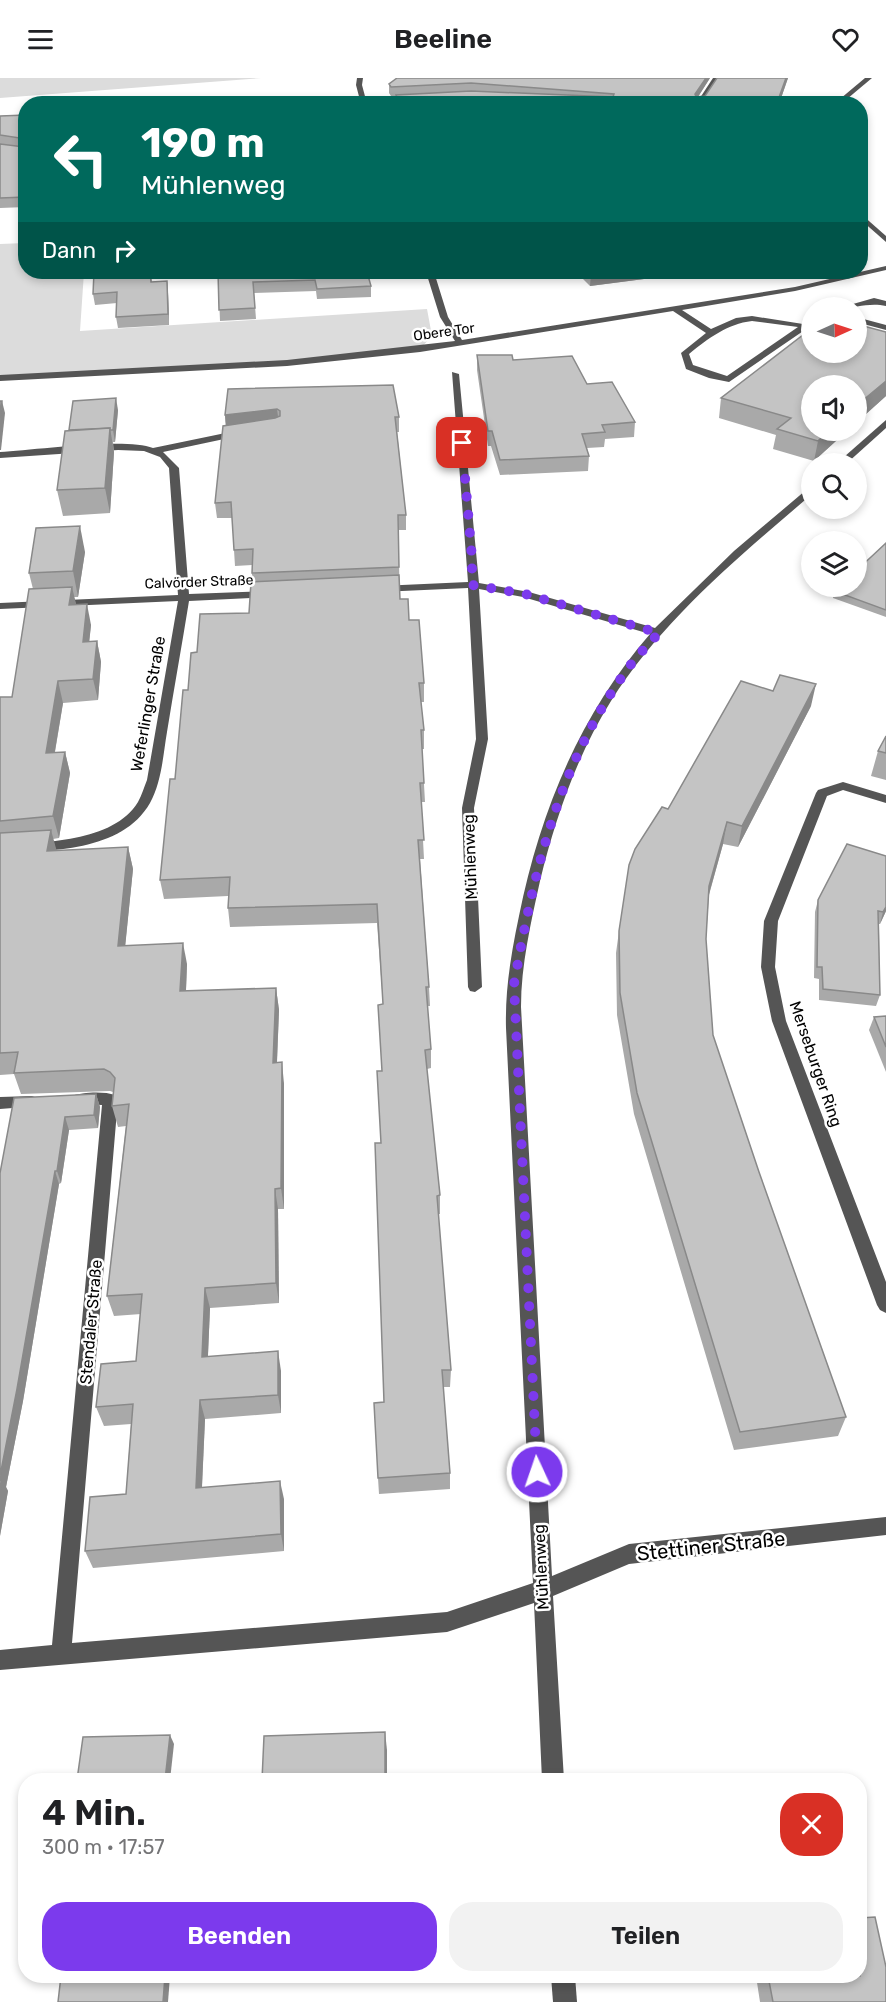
<!DOCTYPE html>
<html lang="de">
<head>
<meta charset="utf-8">
<style>
  :root { --surface:#fff; --page:#f2f2f2; --text:#202124; --muted:#757577; --accent:#7c3aed }
  body { margin:0; font-family:Rubik,sans-serif; background:var(--page); color:var(--text); height:100vh; display:flex; flex-direction:column; font-size:22px; white-space:nowrap }
  * { box-sizing:border-box; margin:0 }
  p { font-size:20px; color:var(--muted) }
  .icon { flex:none; width:33px; height:33px; fill:none; stroke:currentColor; stroke-width:2; stroke-linecap:round; stroke-linejoin:round }
  .map { position:relative; flex:1; overflow:hidden }
  .sheet { position:absolute; left:18px; top:1695px; width:849px; height:210px; display:flex; flex-direction:column; background:var(--surface); border-radius:24px; box-shadow:0 3px 9px #0003 }
  .sheet>* { flex:none }
  .banner { position:absolute; left:18px; top:18px; width:850px; height:183px; border-radius:24px; box-shadow:0 3px 9px #0003; background:#00695c; color:#fff; overflow:hidden }
  .needle { width:39px; rotate:87deg }
  .fabs { position:absolute; left:801px; top:219px; display:grid; gap:12px }
  .fabs a { display:grid; place-items:center; width:66px; height:66px; border-radius:50%; background:var(--surface); box-shadow:0 3px 9px #0003; font-size:30px }
  .pin { position:absolute; display:grid; place-items:center; width:51px; height:51px; color:#fff; margin:-26px; border-radius:12px; box-shadow:0 3px 9px #0006 }
  .me { position:absolute; width:66px; margin:-33px; rotate:357deg; stroke-linejoin:round; filter:drop-shadow(0 0 4px #0008) }
  .turn { display:flex; align-items:center; gap:21px; height:126px; padding:0 24px; font-size:27px }
  .turn .icon { width:78px; height:78px; stroke-width:2.5 }
  .turn b { display:block; font-size:42px; line-height:51px }
  .then { display:flex; align-items:center; height:57px; padding:0 24px; background:#0003; gap:12px; font-size:22px }
  .round { display:grid; place-items:center; flex:none; width:63px; height:63px; border-radius:24px; background:var(--page) }
  .head { display:flex; align-items:center; justify-content:space-between; height:102px; padding:0 24px }
  h1 { font-size:36px; font-weight:600; line-height:45px }
  .button { display:flex; gap:12px; margin-top:auto; padding:12px 24px }
  .button a { flex:1; height:69px; border-radius:24px; background:var(--accent); color:#fff; font-size:24px; font-weight:600; line-height:69px; text-align:center }
  .button a+a { background:var(--page); color:var(--text) }
  header { display:flex; justify-content:space-between; align-items:center; height:78px; padding:0 24px; background:var(--surface); font-size:27px; font-weight:600 }
  .map>svg:first-child { display:block }
  .green { fill:#dcdcdc }
  .lines { fill:none; stroke-linecap:round; stroke-linejoin:round }
  .minor { fill:#555; fill-rule:evenodd }
  .wall { fill:#a9a9a9 }
  .shaded-wall { fill:#898989 }
  .building { fill:#c4c4c4; stroke:#898989; stroke-width:1.5 }
  .route { stroke:#7c3aed; stroke-width:10; stroke-dasharray:0 18 }
  .labels { text-anchor:middle; dominant-baseline:central; stroke-width:5; stroke-linejoin:round; paint-order:stroke }
  .far-street-label { font-size:14px; fill:#000; stroke:#fff }
  .street-label { font-size:16px; fill:#000; stroke:#fff }
  .near-street-label { font-size:20px; fill:#000; stroke:#fff }
</style>
</head>
<body>
<header><svg class="icon" aria-label="menu" viewBox="0 0 24 24"><path d="M4 6h16M4 12h16M4 18h16"/></svg>Beeline<svg class="icon" aria-label="heart" viewBox="0 0 24 24"><path d="M12 20l-8-8c-3-5 5-10 8-4 3-6 11-1 8 4z"/></svg></header>
<div class="map">
<svg width="886" height="1924" viewBox="0 0 886 1924">
  <rect width="100%" height="100%" fill="#fff"/>
  <!-- green -->
  <g class="green">
    <polygon points="0,0 261,0 0,20"/>
    <polygon points="25,165 26,194 84,194 80,253 427,231 432,258 420,271 287,285 0,300 0,166"/>
  </g>
  <g class="lines">
    <!-- minor -->
    <g class="minor">
      <polygon points="357,0 363,0 362,7 366,22 415,19 418,21 361,26 356,7"/>
      <polygon points="713,0 719,0 702,26 696,26"/>
      <polygon points="865,0 872,0 841,26 834,26"/>
      <polygon points="861,136 886,158 886,164 861,142"/>
      <path d="M886,188V192L795,213L682,232L711,251L736,240L752,238L803,246L812,241V247L729,304L709,300L686,291L681,275L706,255L673,233L420,274L287,288L0,303V297L287,282L455,263L440,239L426,194H434L448,239L462,262L795,209ZM752,243L798,249L727,298L693,287L689,276C709,260 727,246 752,243Z"/>
      <path d="M874,220L886,223V228C870,224 856,230 839,230Z"/>
      <polygon points="856,239 886,247 886,252 856,244"/>
      <path d="M452,294L459,296L479,505L529,514L655,550L734,473L812,407V416C739,479 663,541 611,623C577,677 555,741 540,803C531,844 521,887 521,929L552,1498L629,1466L886,1439V1457L629,1486L553,1518L564,1702H542L534,1525L447,1554L0,1592V1572L52,1567L102,1027L71,1026L69,1022L71,1018C83,1014 104,1013 115,1017L118,1021L72,1565L447,1534L533,1505L506,950C505,912 511,876 519,838C540,734 580,636 650,556L523,519L479,511L488,661L474,730L482,909L475,914L470,913L468,909L462,730L476,661L468,510L380,514L375,511L380,508L468,504Z"/>
      <polygon points="886,342 886,350 846,386 836,386"/>
      <path d="M240,352L245,355L243,357L163,374L179,390L189,516L269,513L274,516L269,519L189,523C182,567 174,610 167,654C163,677 162,703 150,725C122,774 49,773 0,775V767C42,764 113,765 138,724C142,717 144,709 147,702L178,523L0,531V525L178,517L169,390L160,379L144,373L118,372L0,380V374C34,372 126,359 153,370Z"/>
      <polygon points="843,704 886,717 886,725 843,712 827,718 778,843 775,889 786,943 886,1204 886,1235 880,1232 877,1227 772,943 761,889 764,843 816,715 818,712"/>
      <polygon points="32,1018 38,1020 40,1024 38,1028 0,1031 0,1019"/>
      <polygon points="551,1898 575,1898 577,1924 553,1924"/>
    </g>
  </g>
  <!-- wall -->
  <g class="wall">
    <polygon points="710,0 698,19 705,18 717,0 788,0 779,26 396,26 396,18 391,18 389,15 389,6"/>
    <polygon points="26,37 26,129 0,130 0,38"/>
    <polygon points="94,194 151,194 152,204 167,203 168,214 169,247 118,250 116,239 117,225 95,227 93,216"/>
    <polygon points="218,194 367,194 371,208 371,219 317,221 316,213 254,215 256,241 220,243"/>
    <polygon points="576,194 645,194 644,201 590,208"/>
    <polygon points="856,246 886,254 886,318 856,345 856,308 812,308 812,352 848,352 814,383 773,371 776,357 719,340 721,320 812,250 812,274 856,274"/>
    <polygon points="477,277 513,282 587,306 635,344 634,359 605,361 604,369 587,370 589,378 588,393 500,397 491,368 488,368 477,292"/>
    <polygon points="228,311 399,339 399,354 397,354 406,437 406,452 398,452 400,521 409,542 424,605 424,624 421,624 424,652 424,671 422,671 425,724 421,724 424,781 420,781 429,909 430,928 427,928 431,971 431,990 427,991 440,1117 440,1136 438,1136 451,1292 450,1309 443,1309 450,1395 450,1411 379,1416 378,1400 384,1324 381,1065 383,926 377,845 230,849 228,830 228,818 164,821 160,802 188,612 197,574 249,535 252,504 252,487 235,488 232,440 217,440 215,425 226,347 225,337"/>
    <polygon points="118,332 115,364 113,364 114,374 110,435 63,438 57,412 69,352"/>
    <polygon points="886,465 886,539 833,520 834,513"/>
    <polygon points="85,474 78,519 74,519 76,527 91,547 89,564 97,563 101,584 98,622 63,625 55,674 65,674 70,695 59,760 53,761 56,773 128,769 133,791 125,868 187,886 186,913 276,910 279,932 277,985 284,1006 284,1131 278,1131 279,1225 210,1230 208,1278 281,1293 281,1335 205,1341 202,1410 284,1421 284,1473 93,1490 85,1473 126,1416 131,1346 104,1348 96,1329 136,1283 141,1236 114,1238 107,1218 126,1048 118,1049 112,1028 113,1014 110,1013 21,1016 14,996 0,997 0,619 12,619 33,511 29,495"/>
    <polygon points="811,628 738,769 723,766 709,817 706,861 713,957 759,1094 846,1339 838,1358 734,1372 634,1036 617,937 616,875 619,853 668,731"/>
    <polygon points="886,658 886,702 871,698 878,673"/>
    <polygon points="886,778 886,833 880,846 879,846 880,917 876,928 819,922 819,901 814,900 815,834 818,822"/>
    <polygon points="886,938 886,994 869,952 874,939"/>
    <polygon points="96,1016 100,1029 98,1050 69,1052 61,1105 59,1106 23,1323 6,1409 8,1413 0,1458 14,1020"/>
    <polygon points="756,1898 860,1898 886,1924 760,1924"/>
  </g>
  <!-- shaded-wall -->
  <g class="shaded-wall">
    <polygon points="706,0 710,0 694,25 695,16"/>
    <polygon points="786,0 788,0 779,26 777,26"/>
    <polygon points="503,194 519,194 503,195"/>
    <polygon points="623,194 645,194 644,201 590,208 591,197"/>
    <polygon points="167,203 168,214 169,247 168,236"/>
    <polygon points="886,303 886,318 856,345 856,328"/>
    <polygon points="116,320 118,332 115,364 113,352"/>
    <polygon points="2,323 5,335 1,372 0,372 0,342"/>
    <polygon points="277,331 279,346 226,352 225,337"/>
    <polygon points="110,350 114,374 110,435 105,410"/>
    <polygon points="829,352 848,352 814,383 818,363"/>
    <polygon points="80,448 85,474 78,519 73,493"/>
    <polygon points="72,509 77,530 69,527"/>
    <polygon points="87,526 91,547 87,585 83,564"/>
    <polygon points="97,563 101,584 98,622 93,601"/>
    <polygon points="58,603 63,625 51,696 46,675"/>
    <polygon points="816,606 811,628 738,769 742,748"/>
    <polygon points="65,674 70,695 59,760 53,738"/>
    <polygon points="727,744 723,766 705,830 709,808"/>
    <polygon points="51,752 57,774 47,773"/>
    <polygon points="128,769 133,791 123,890 118,868"/>
    <polygon points="886,829 886,833 880,846 883,834"/>
    <polygon points="183,865 187,886 185,935 180,913"/>
    <polygon points="276,910 279,932 276,1006 273,985"/>
    <polygon points="282,984 284,1006 284,1131 281,1110"/>
    <polygon points="96,1016 100,1029 98,1050 94,1037"/>
    <polygon points="65,1039 69,1052 61,1105 57,1093"/>
    <polygon points="55,1093 59,1106 23,1323 6,1409 8,1413 0,1458 0,1398"/>
    <polygon points="275,1111 278,1131 279,1225 276,1205"/>
    <polygon points="205,1210 210,1230 207,1298 202,1279"/>
    <polygon points="278,1273 281,1293 281,1335 278,1317"/>
    <polygon points="200,1322 205,1341 201,1428 196,1410"/>
    <polygon points="280,1403 284,1421 284,1473 281,1456"/>
    <polygon points="385,1654 387,1672 387,1702 385,1702"/>
    <polygon points="170,1657 174,1666 170,1702 165,1702"/>
    <polygon points="165,1898 170,1898 168,1924 163,1924"/>
  </g>
  <!-- building -->
  <g class="building">
    <polygon points="397,0 706,0 695,16 696,19 705,18 717,0 786,0 777,25 767,24 767,26 400,26 396,17 471,13 613,19 614,16 471,5 391,9 389,6"/>
    <polygon points="225,21 226,26 130,26"/>
    <polygon points="26,37 26,61 0,57 0,38"/>
    <polygon points="0,66 24,69 26,67 26,119 0,120"/>
    <polygon points="94,194 150,194 151,204 167,203 168,236 116,239 117,214 93,216"/>
    <polygon points="218,194 367,194 371,208 317,211 315,202 253,204 255,230 219,232"/>
    <polygon points="587,194 623,194 591,197"/>
    <polygon points="856,246 886,254 886,303 856,328 856,308 812,308 812,352 829,352 818,363 777,351 791,340 721,320 812,250 812,274 856,274"/>
    <polygon points="477,277 512,277 513,282 572,278 587,306 612,304 635,344 602,347 605,354 582,356 589,378 500,382 492,353 488,353"/>
    <polygon points="393,307 399,339 395,339 406,437 398,437 399,489 252,495 253,471 234,472 231,424 215,425 223,348 275,340 280,338 280,333 277,331 225,337 228,311"/>
    <polygon points="116,320 113,352 110,352 110,350 69,352 73,323"/>
    <polygon points="0,323 2,323 0,342"/>
    <polygon points="110,350 105,410 57,412 65,353"/>
    <polygon points="80,448 73,493 29,495 36,450"/>
    <polygon points="886,465 886,532 834,513 839,508 856,508 856,493"/>
    <polygon points="399,497 400,521 408,521 409,542 419,542 424,605 419,605 424,652 421,652 424,705 420,705 424,762 418,762 429,909 426,909 431,971 425,972 440,1117 437,1118 451,1292 442,1292 450,1395 378,1400 374,1325 384,1324 375,1065 381,1065 377,993 382,993 378,927 383,926 377,826 228,830 230,799 160,802 170,701 175,701 183,612 188,612 191,575 197,574 200,536 249,535 251,504"/>
    <polygon points="72,509 69,527 87,526 83,564 97,563 93,601 58,603 46,675 65,674 53,738 0,743 0,619 12,619 29,511"/>
    <polygon points="780,597 816,606 742,748 727,744 709,808 706,861 713,957 759,1094 846,1339 740,1354 637,1015 620,915 619,853 629,787 635,771 662,729 668,731 741,603 773,613"/>
    <polygon points="886,658 886,675 878,673"/>
    <polygon points="51,752 47,773 128,769 118,868 183,865 180,913 276,910 273,985 282,984 281,1110 275,1111 276,1205 205,1210 202,1279 278,1273 278,1317 200,1322 196,1410 280,1403 281,1456 85,1473 90,1419 126,1416 133,1326 96,1329 101,1286 136,1283 142,1216 107,1218 129,1026 112,1028 115,1000 110,994 104,991 14,995 18,974 0,975 0,755"/>
    <polygon points="847,766 886,778 886,829 883,834 878,833 880,917 823,911 822,889 817,889 818,822"/>
    <polygon points="886,938 886,969 874,939"/>
    <polygon points="96,1016 94,1037 65,1039 57,1093 55,1093 17,1311 0,1398 0,1095 14,1020"/>
    <polygon points="2,1402 0,1415 0,1403"/>
    <polygon points="385,1654 385,1702 262,1702 264,1658"/>
    <polygon points="170,1657 165,1702 77,1702 83,1659"/>
    <polygon points="875,1839 886,1889 886,1924 773,1924 768,1898 860,1898 860,1840"/>
    <polygon points="61,1898 165,1898 163,1924 58,1924"/>
  </g>
  <g class="lines">
    <!-- route -->
    <path class="route" d="M462,365L472,480V507L525,516L659,555C647,568 634,581 624,596C557,691 534,795 514,906L537,1394"/>
  </g>
  <g class="labels">
    <!-- far-street labels -->
    <g class="far-street-label">
      <text transform="translate(444 254) rotate(-8)">Obere Tor</text>
      <text transform="translate(199 504) rotate(-2)">Calvörder Straße</text>
    </g>
    <!-- street labels -->
    <g class="street-label">
      <text transform="translate(148 626) rotate(-80)">Weferlinger Straße</text>
      <text transform="translate(470 779) rotate(-92)">Mühlenweg</text>
      <text transform="translate(816 986) rotate(71)">Merseburger Ring</text>
      <text transform="translate(91 1244) rotate(-85)">Stendaler Straße</text>
      <text transform="translate(541 1489) rotate(-93)">Mühlenweg</text>
    </g>
    <!-- near-street labels -->
    <g class="near-street-label">
      <text transform="translate(711 1468) rotate(-6)">Stettiner Straße</text>
    </g>
  </g>
</svg>
<div class="fabs">
<a><svg class="needle" viewBox="-14 -14 28 28"><path d="M0-13l5 13h-10z" fill="#e53935"/><path d="M0 13l5-13h-10z" fill="#757577"/></svg></a>
<a><svg class="icon" aria-label="sound" viewBox="0 0 24 24"><path d="M4 9h4l5-4v14l-5-4H4zM17 9q2 3 0 6"/></svg></a>
<a><svg class="icon" aria-label="search" viewBox="0 0 24 24"><circle cx="10" cy="10" r="6"/><path d="M15 15l6 6"/></svg></a>
<a><svg class="icon" aria-label="layers" viewBox="0 0 24 24"><path d="M12 4l9 5-9 5-9-5zM3 14l9 5 9-5"/></svg></a>
</div>
<div class="pin" style="left:462px;top:365px;background:#d93025"><svg class="icon" aria-label="arrive" viewBox="0 0 24 24"><path d="M6 21V4h12l-3 4 3 4H6"/></svg></div>
<svg class="me" style="left:537px;top:1394px" viewBox="-20 -20 40 40"><circle r="17" fill="#7c3aed" stroke="#fff" stroke-width="3"/><path d="M0-11L8 9 0 5-8 9z" fill="#fff"/></svg>
<div class="banner">
<div class="turn"><svg class="icon" aria-label="left" viewBox="0 0 24 24"><path d="M17 20v-9H6M10 6l-5 5 5 5"/></svg><div><b>190 m</b>Mühlenweg</div></div>
<div class="then">Dann<svg class="icon" aria-label="right" viewBox="0 0 24 24"><path d="M7 20v-9h11M14 6l5 5-5 5"/></svg></div>
</div>
<section class="sheet">
<div class="head"><div><h1>4 Min.</h1><p>300 m · 17:57</p></div><a class="round" style="background:#d93025;color:#fff"><svg class="icon" aria-label="close" viewBox="0 0 24 24"><path d="M6 6l12 12M18 6L6 18"/></svg></a></div>
<div class="button"><a>Beenden</a><a>Teilen</a></div>
</section>
</div>
</body>
</html>
